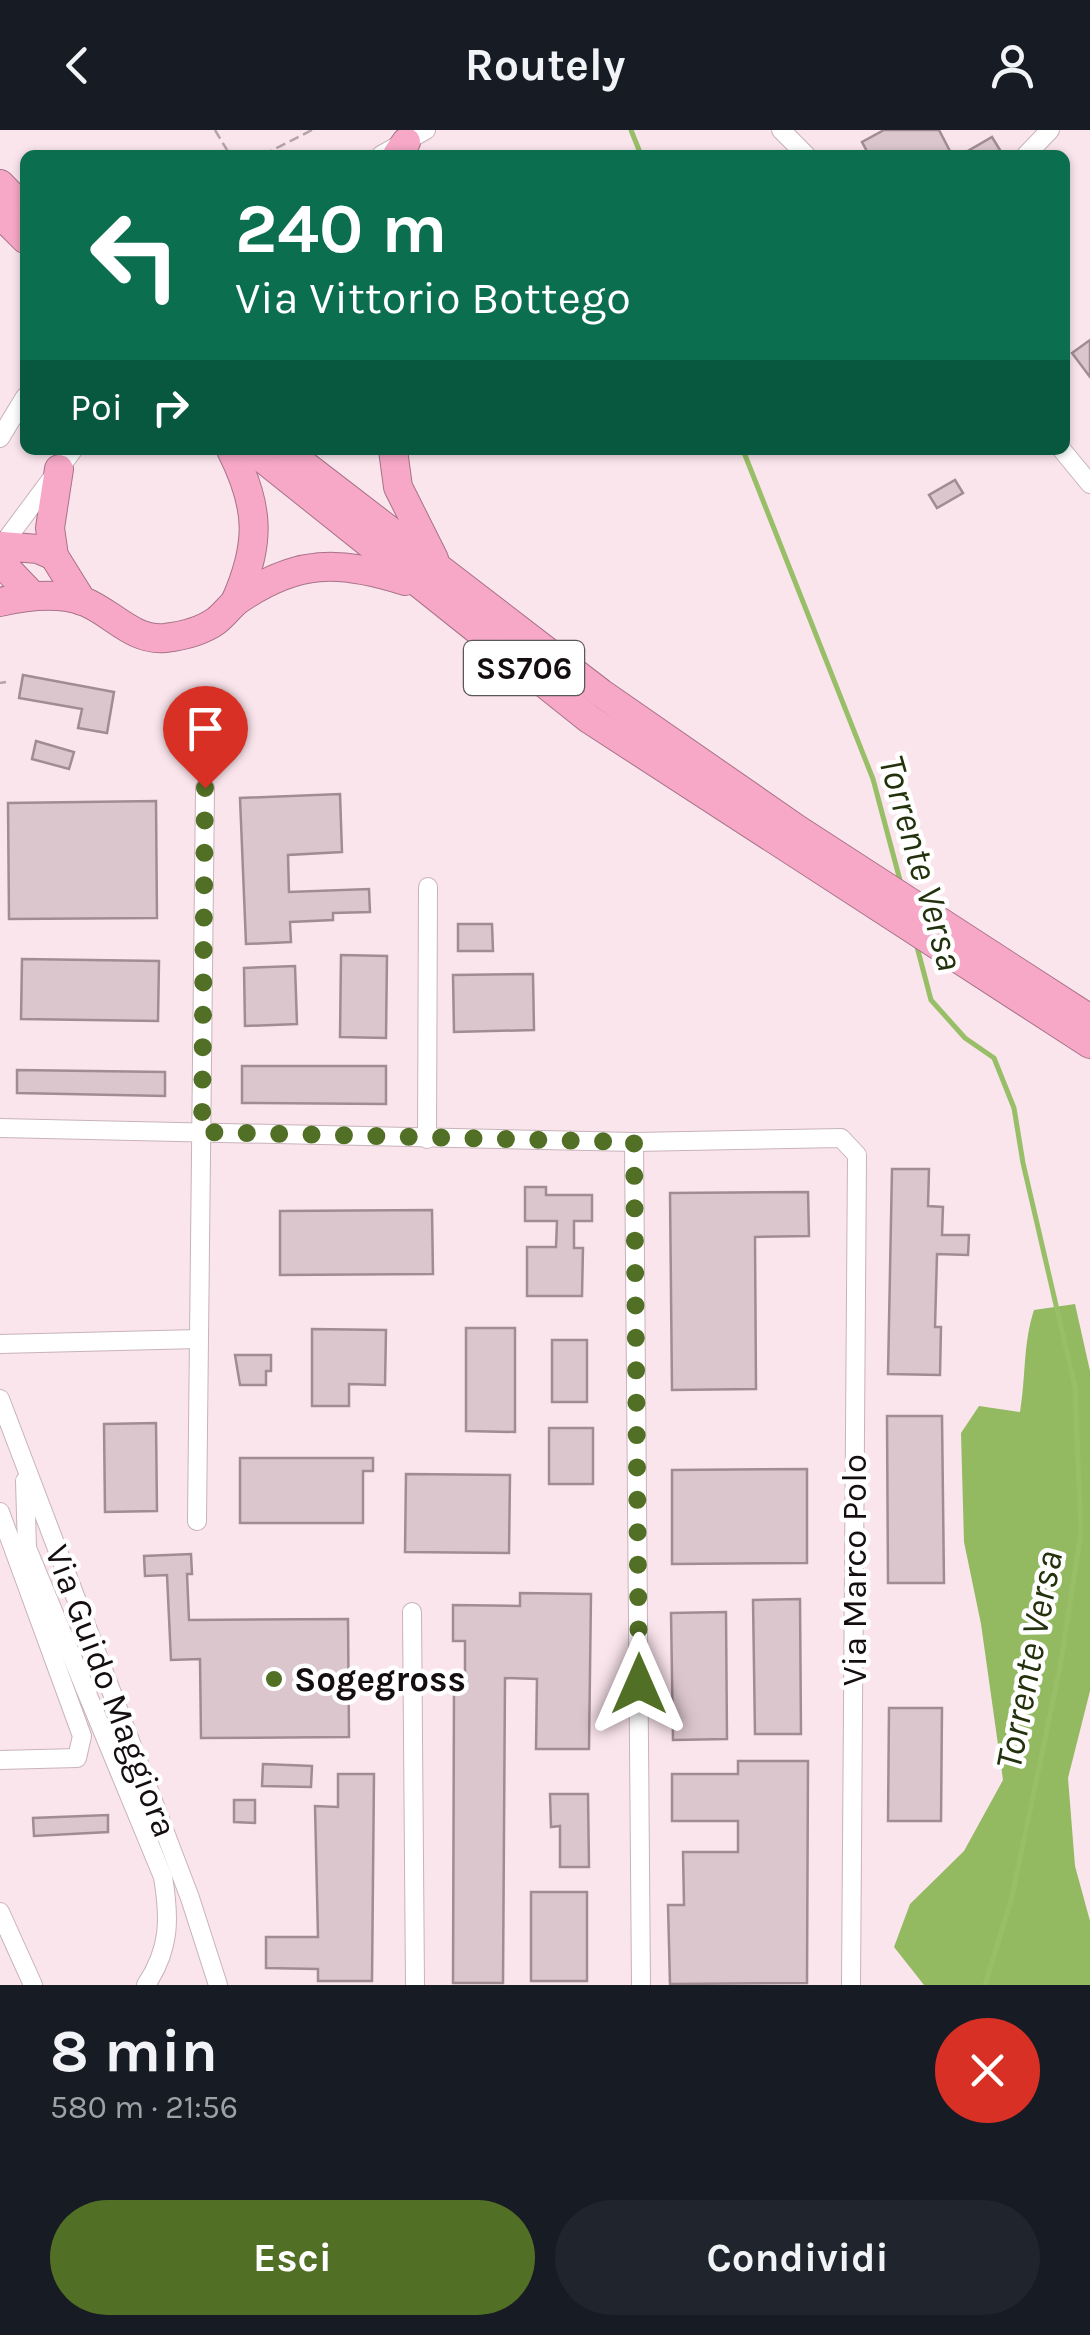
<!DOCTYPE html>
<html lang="it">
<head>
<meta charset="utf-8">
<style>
  :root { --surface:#171b24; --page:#20242c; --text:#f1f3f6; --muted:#9ea1a6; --accent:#527025 }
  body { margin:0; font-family:Karla,sans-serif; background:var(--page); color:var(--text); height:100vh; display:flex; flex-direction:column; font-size:38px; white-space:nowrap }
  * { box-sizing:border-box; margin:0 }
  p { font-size:32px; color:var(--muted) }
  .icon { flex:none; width:55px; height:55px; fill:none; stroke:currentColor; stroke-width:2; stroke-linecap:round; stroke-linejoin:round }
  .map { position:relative; height:1855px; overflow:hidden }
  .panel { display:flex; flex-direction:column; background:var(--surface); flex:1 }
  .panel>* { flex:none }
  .hud { position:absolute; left:20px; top:20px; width:1050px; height:305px; border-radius:15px; box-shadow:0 2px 8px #0004; background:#0b6e4f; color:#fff; overflow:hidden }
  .pin { position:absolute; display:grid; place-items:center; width:85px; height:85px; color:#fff; margin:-102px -42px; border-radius:50% 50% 50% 0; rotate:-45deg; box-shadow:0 0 10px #0007 }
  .pin .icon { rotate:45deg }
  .me { position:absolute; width:110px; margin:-55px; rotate:0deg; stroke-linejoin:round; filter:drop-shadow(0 0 8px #0008) }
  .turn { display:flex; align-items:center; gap:35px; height:210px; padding:0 50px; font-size:45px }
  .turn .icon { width:130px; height:130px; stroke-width:2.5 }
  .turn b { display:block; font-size:70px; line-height:85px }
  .then { display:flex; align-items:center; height:95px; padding:0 50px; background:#0003; gap:20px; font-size:38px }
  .round { display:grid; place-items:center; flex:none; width:105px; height:105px; border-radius:52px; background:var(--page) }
  .headline { display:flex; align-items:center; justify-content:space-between; height:170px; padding:0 50px }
  h1 { font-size:60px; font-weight:700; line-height:75px }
  .button { display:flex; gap:20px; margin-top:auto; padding:20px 50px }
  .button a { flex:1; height:115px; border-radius:60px; background:var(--accent); color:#fff; font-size:40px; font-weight:700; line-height:115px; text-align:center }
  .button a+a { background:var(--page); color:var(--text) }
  header { display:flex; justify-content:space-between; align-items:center; height:130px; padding:0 50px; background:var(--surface); font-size:45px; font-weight:700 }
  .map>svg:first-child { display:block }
  .forest { fill:#93b961 }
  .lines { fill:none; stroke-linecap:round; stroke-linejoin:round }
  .stream { stroke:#98bf67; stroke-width:5 }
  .building { fill:#dcc6ce; stroke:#a08c93; stroke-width:2.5 }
  .minor-casing { stroke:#c8b3ba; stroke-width:20 }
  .highway-casing { stroke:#a77287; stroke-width:30 }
  .path { stroke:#b4a3a9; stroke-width:2.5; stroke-dasharray:10 5; stroke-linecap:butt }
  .minor { stroke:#fff; stroke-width:18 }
  .highway { stroke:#f6a8c6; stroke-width:28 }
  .route { stroke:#527025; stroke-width:18; stroke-dasharray:0 32.4 }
  .poi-dot { fill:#527025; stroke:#fff; stroke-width:4 }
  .labels { text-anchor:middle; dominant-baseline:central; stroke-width:9; stroke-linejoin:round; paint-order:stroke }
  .shield { fill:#fff; stroke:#5b5658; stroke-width:2.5 }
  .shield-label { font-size:32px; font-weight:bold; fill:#150e11 }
  .street-label { font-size:35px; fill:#150e11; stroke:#fff }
  .poi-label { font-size:35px; font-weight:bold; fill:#150e11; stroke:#fff; text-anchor:start }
  .water-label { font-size:38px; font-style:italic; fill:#23320d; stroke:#fff }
</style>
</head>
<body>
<header><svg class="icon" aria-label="back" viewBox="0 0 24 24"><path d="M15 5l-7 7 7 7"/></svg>Routely<svg class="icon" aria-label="person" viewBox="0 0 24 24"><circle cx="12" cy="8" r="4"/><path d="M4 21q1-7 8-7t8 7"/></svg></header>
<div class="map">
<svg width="1090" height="1855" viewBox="0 0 1090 1855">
  <rect width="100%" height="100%" fill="#fbe5ed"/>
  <!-- forest -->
  <path class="forest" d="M1075,1174L1090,1241V1561L1068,1648L1075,1736L1090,1791V1855H924L894,1817L910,1774L964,1721L1003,1650L981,1494L964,1412L961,1303L979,1276L1020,1282C1026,1247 1023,1213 1034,1180Z"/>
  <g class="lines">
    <!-- stream -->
    <g class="stream">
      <polyline points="631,0 641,25"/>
      <polyline points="743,320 873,649 901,754"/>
      <polyline points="916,813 931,870 965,908 994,928 1014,978 1023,1033 1075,1257 1081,1403 1060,1537 1012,1767 985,1855"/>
    </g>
  </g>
  <!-- building -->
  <g class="building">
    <polygon points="884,0 939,0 952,25 869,25 862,12"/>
    <polygon points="992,7 1003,25 961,25"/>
    <polygon points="1090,210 1090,247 1072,223"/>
    <polygon points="955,350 963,363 937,378 929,365"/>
    <polygon points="23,545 114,562 107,603 78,598 82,579 19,568"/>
    <polygon points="36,611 74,622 69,639 32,629"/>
    <polygon points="340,664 342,722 288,725 289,762 369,759 370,782 333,783 333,790 290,792 291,812 246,814 240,668"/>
    <polygon points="156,671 157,788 9,789 8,673"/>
    <polygon points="458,794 492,794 493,821 458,821"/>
    <polygon points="341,825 387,826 386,908 340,907"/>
    <polygon points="22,829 159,831 158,891 21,889"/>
    <polygon points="295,836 297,894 245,896 244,838"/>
    <polygon points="533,844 534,900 454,902 453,845"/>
    <polygon points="242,936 386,936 386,974 242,973"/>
    <polygon points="17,940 165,942 165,966 17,963"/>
    <polygon points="892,1039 929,1039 928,1076 943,1077 942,1105 969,1105 968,1125 937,1124 935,1197 941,1197 940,1245 888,1244"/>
    <polygon points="525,1057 546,1057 546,1065 592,1065 592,1091 574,1091 574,1118 583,1118 582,1166 527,1166 527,1117 556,1117 557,1091 525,1091"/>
    <polygon points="808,1062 809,1106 755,1107 756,1259 672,1260 670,1063"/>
    <polygon points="432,1080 433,1144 280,1145 280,1081"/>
    <polygon points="466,1198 515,1198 515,1302 466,1301"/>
    <polygon points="312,1199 386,1200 385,1255 349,1254 349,1276 312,1276"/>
    <rect x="552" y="1210" width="35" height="62"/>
    <polygon points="235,1225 271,1225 271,1241 266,1241 266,1255 240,1255"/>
    <polygon points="887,1286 942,1286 944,1453 888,1453"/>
    <polygon points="156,1293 157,1381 105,1382 104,1294"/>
    <rect x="549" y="1298" width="44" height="56"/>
    <polygon points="240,1328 373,1328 373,1341 363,1341 363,1393 240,1393"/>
    <polygon points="807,1339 807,1433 672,1434 672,1340"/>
    <polygon points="406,1344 510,1345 509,1423 405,1422"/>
    <polygon points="191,1424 192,1444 187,1444 189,1490 348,1489 349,1607 201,1608 200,1529 171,1530 167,1445 145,1446 144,1426"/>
    <polygon points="520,1463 591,1464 589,1619 536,1619 537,1549 505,1548 503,1853 453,1853 454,1557 465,1557 465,1511 453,1511 453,1475 520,1476"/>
    <polygon points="800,1469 801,1604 755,1604 753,1470"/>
    <polygon points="726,1482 727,1609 673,1610 671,1483"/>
    <polygon points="889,1578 942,1578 941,1691 888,1691"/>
    <polygon points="738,1631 808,1631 807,1853 670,1854 668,1775 684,1775 683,1722 738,1722 738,1691 672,1691 672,1644 738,1644"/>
    <polygon points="263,1634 312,1636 311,1657 262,1656"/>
    <polygon points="338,1644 374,1644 372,1851 318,1851 318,1839 266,1838 266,1807 318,1807 315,1676 338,1677"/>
    <polygon points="550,1664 588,1664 589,1737 560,1737 560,1696 551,1697"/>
    <polygon points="234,1670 255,1670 255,1693 234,1692"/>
    <polygon points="108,1685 108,1702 34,1706 33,1688"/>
    <rect x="531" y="1762" width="56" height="89"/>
  </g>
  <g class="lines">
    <defs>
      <g id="minor">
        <polyline points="781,0 806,25"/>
        <polyline points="381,25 426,0"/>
        <polyline points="1026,25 1050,0"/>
        <polyline points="0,308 25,267"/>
        <polyline points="1062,320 1090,354"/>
        <polyline points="0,418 73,320"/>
        <polyline points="0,998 634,1012 841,1008 857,1025 851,1855"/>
        <polyline points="427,1009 428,757"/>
        <polyline points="634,1012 641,1855"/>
        <polyline points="0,1214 198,1209"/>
        <polyline points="0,1269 190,1768 218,1855"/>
        <path d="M25,1351L27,1418L163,1747C170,1789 170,1819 146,1855"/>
        <polyline points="0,1382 82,1606 77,1628 0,1630"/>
        <polyline points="197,1391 205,658"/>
        <polyline points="412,1482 415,1855"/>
        <polyline points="0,1782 33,1855"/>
      </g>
      <g id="highway">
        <polyline points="397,25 406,12"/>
        <polyline points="0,54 25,80"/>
        <polyline points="0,84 25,109"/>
        <path d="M231,320C260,377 261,414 235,472"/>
        <polyline points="252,320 589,589 1090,914"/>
        <polyline points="285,320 601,563 797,699 1090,889"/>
        <polyline points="393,320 398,357 434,429"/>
        <polyline points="59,339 50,398 54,426 82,471"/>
        <polyline points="31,464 7,439 2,416 38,419 54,426"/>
        <path d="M0,472C26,466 57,462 83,471C112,482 132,511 165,508C182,506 202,501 216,491C224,485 230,476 238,470C297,429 339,430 405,451"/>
      </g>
    </defs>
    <!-- minor casing -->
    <use href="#minor" class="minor-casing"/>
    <!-- highway casing -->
    <use href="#highway" class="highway-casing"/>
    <!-- path -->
    <g class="path">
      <polyline points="215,0 230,25"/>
      <polyline points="263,25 312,0"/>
      <polyline points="0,553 6,552"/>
    </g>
    <!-- minor -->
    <use href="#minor" class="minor"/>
    <!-- highway -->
    <use href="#highway" class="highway"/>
  </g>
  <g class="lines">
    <!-- route -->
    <polyline class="route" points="205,658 202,1002 634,1012 639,1554"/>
  </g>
  <!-- markers -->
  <circle class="poi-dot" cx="274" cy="1549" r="10"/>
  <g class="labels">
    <!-- shield labels -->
    <rect class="shield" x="464" y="511" width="120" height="54" rx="8"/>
    <g class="shield-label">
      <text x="524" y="538">SS706</text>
    </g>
    <!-- street labels -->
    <g class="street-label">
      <text transform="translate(854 1440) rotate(-90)">Via Marco Polo</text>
      <text transform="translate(111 1561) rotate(69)">Via Guido Maggiora</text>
    </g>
    <!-- poi labels -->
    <g class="poi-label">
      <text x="294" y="1549">Sogegross</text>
    </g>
    <!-- water labels -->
    <g class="water-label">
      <text transform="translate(921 733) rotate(74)">Torrente Versa</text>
      <text transform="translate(1029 1530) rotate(-79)">Torrente Versa</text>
    </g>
  </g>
</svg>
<div class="pin" style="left:205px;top:658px;background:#d93025"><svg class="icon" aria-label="arrive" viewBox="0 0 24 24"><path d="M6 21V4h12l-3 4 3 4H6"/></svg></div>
<svg class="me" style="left:639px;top:1554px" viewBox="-20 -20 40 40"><path d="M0-17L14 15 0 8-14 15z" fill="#527025" stroke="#fff" stroke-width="4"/></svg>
<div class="hud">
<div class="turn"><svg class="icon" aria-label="left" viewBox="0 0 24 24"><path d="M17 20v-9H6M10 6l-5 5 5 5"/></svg><div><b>240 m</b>Via Vittorio Bottego</div></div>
<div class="then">Poi<svg class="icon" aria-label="right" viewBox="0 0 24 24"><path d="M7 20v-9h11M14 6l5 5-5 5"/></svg></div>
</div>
</div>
<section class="panel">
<div class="headline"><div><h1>8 min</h1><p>580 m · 21:56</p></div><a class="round" style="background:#d93025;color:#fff"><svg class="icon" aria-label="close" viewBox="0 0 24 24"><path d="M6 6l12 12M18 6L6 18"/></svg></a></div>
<div class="button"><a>Esci</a><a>Condividi</a></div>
</section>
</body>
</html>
